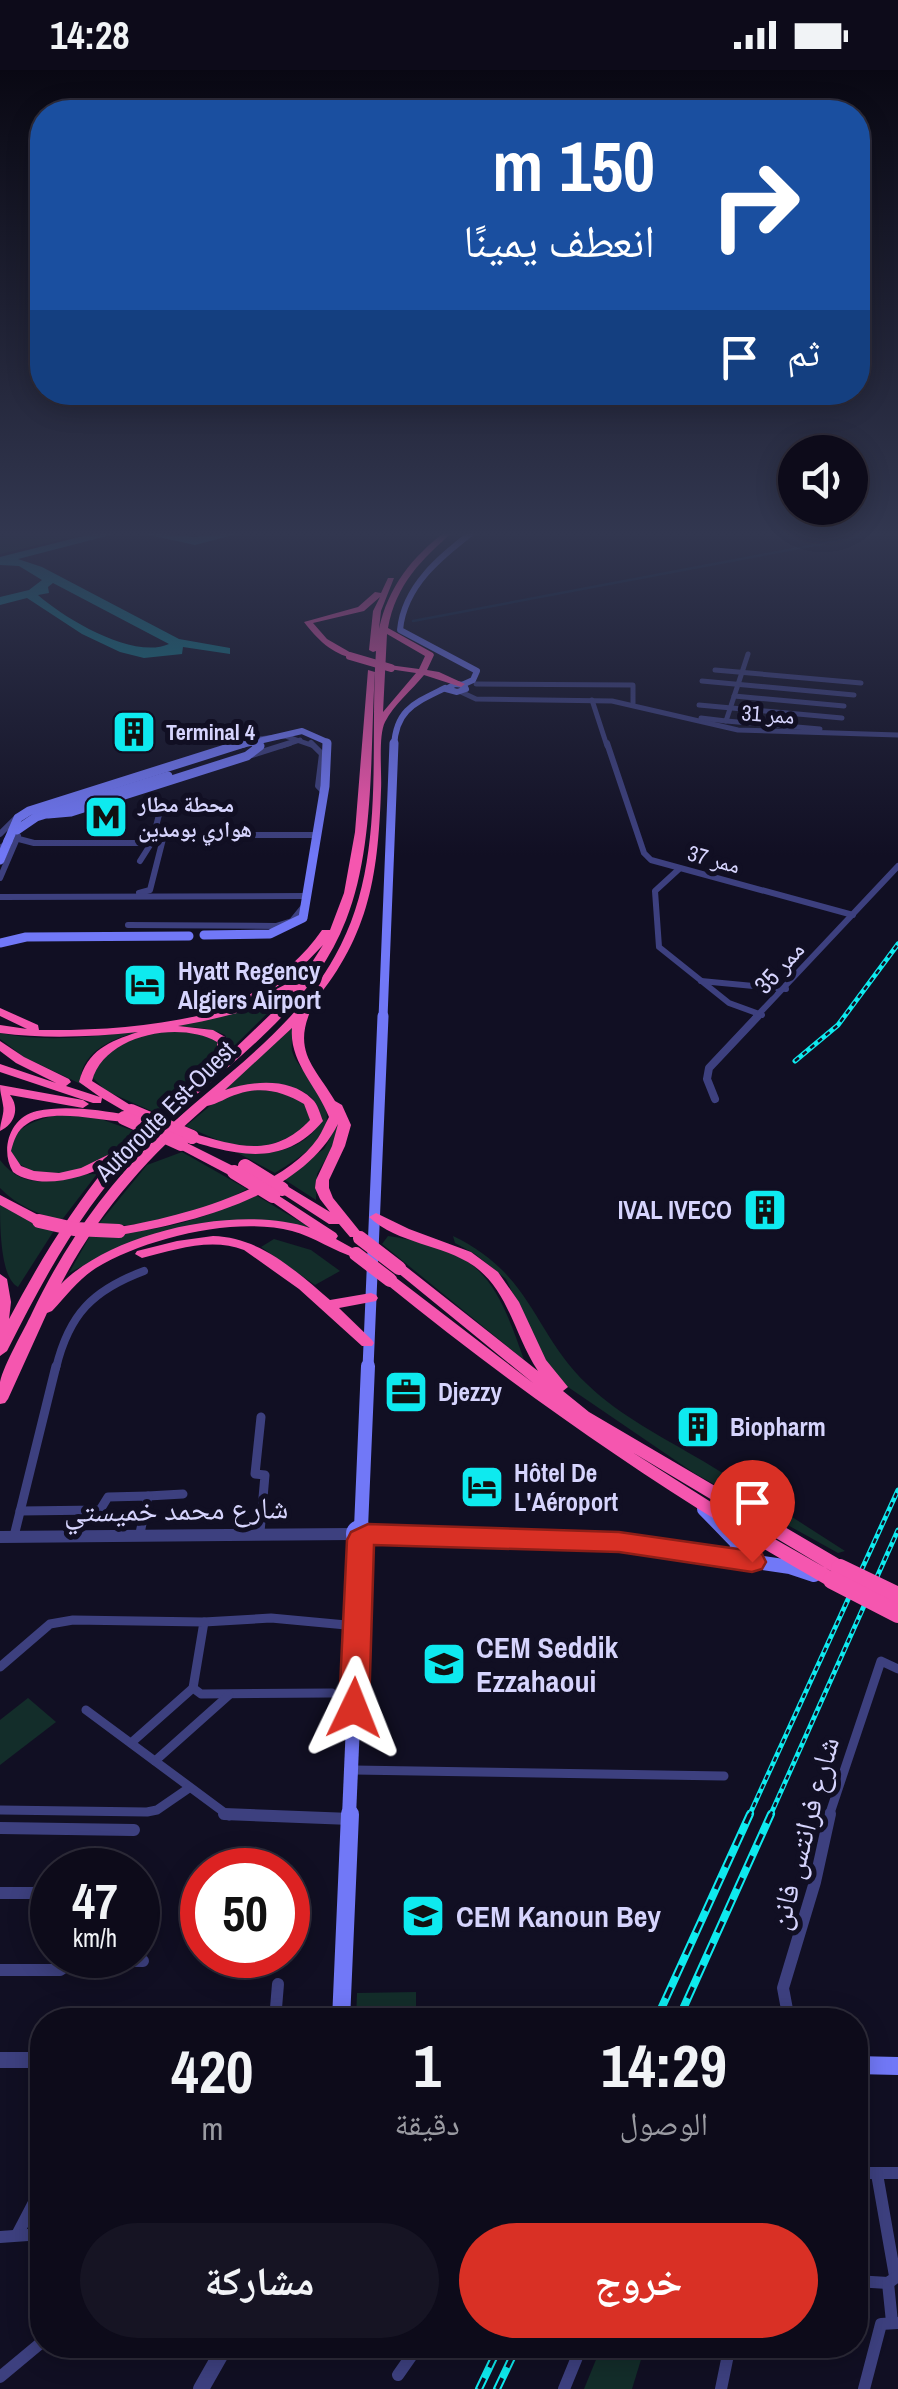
<!DOCTYPE html>
<html lang="ar">
<head>
<meta charset="utf-8">
<style>
  :root { --surface:#0d0b1a; --page:#161423; --text:#f1f3f6; --muted:#9a9ba2; --line:#2d2b39; --accent:#d93025 }
  body { margin:0; font-family:"Archivo Narrow","Noto Naskh Arabic",sans-serif; background:var(--page); color:var(--text); direction:rtl; height:100vh; display:flex; flex-direction:column; font-size:38px; white-space:nowrap }
  * { box-sizing:border-box; margin:0 }
  p { font-size:32px; color:var(--muted) }
  .icon { flex:none; width:55px; height:55px; fill:none; stroke:currentColor; stroke-width:2; stroke-linecap:round; stroke-linejoin:round }
  .map { position:relative; flex:1; overflow:hidden; direction:ltr }
  .drawer { position:absolute; left:30px; top:1938px; width:838px; height:350px; display:flex; flex-direction:column; background:var(--surface); border-radius:40px; box-shadow:0 5px 25px #0003,0 0 0 2px var(--line); direction:rtl }
  .drawer>* { flex:none }
  .hud { position:absolute; left:30px; top:30px; width:840px; height:305px; border-radius:40px; box-shadow:0 5px 25px #0003,0 0 0 2px var(--line); direction:rtl; background:#1a4fa0; color:#fff; overflow:hidden }
  .fabs { position:absolute; left:778px; top:365px; display:grid; gap:20px }
  .fabs a { display:grid; place-items:center; width:90px; height:90px; border-radius:50%; background:var(--surface); box-shadow:0 5px 25px #0003,0 0 0 2px var(--line); font-size:50px }
  .speed { position:absolute; left:30px; top:1778px; display:flex; gap:20px; font-size:50px; font-weight:700; text-align:center }
  .speed>* { display:grid; place-content:center; width:130px; height:130px; border-radius:50%; background:var(--surface); box-shadow:0 5px 25px #0003,0 0 0 2px var(--line); line-height:1 }
  .speed small { font-size:25px; font-weight:400 }
  .speed .limit { border:15px solid #d22; background:#fff; color:#111 }
  .pin { position:absolute; display:grid; place-items:center; width:85px; height:85px; color:#fff; margin:-102px -42px; border-radius:50% 50% 50% 0; rotate:-45deg; box-shadow:0 0 10px #0007 }
  .pin .icon { rotate:45deg }
  .me { position:absolute; width:110px; margin:-55px; rotate:2deg; stroke-linejoin:round; filter:drop-shadow(0 0 8px #0008) }
  .turn { display:flex; align-items:center; gap:35px; height:210px; padding:0 50px; font-size:45px }
  .turn .icon { width:130px; height:130px; stroke-width:2.5 }
  .turn b { display:block; font-size:70px; line-height:85px }
  .then { display:flex; align-items:center; height:95px; padding:0 50px; background:#0003; gap:20px; font-size:38px }
  .eta { display:flex; justify-content:space-evenly; align-items:center; height:170px; text-align:center }
  .eta b { font-size:60px; font-weight:800; line-height:70px }
  .button { display:flex; gap:20px; margin-top:auto; padding:20px 50px }
  .button a { flex:1; height:115px; border-radius:60px; background:var(--accent); color:#fff; font-size:40px; font-weight:800; line-height:115px; text-align:center }
  .button a+a { background:var(--page); color:var(--text) }
  .status { display:flex; justify-content:space-between; align-items:center; height:70px; padding:0 50px; background:var(--surface); direction:ltr }
  .status svg { height:28px; fill:currentColor }
  .map>svg:first-child { display:block }
  .green { fill:#132d2a }
  .lines { fill:none; stroke-linecap:round; stroke-linejoin:round }
  .stream { stroke:#0d233f; stroke-width:2.5 }
  .taxiway { fill:#107c89; fill-rule:evenodd }
  .minor-far4 { stroke:#3d407f; stroke-width:5 }
  .minor-far3 { stroke:#3d407f; stroke-width:6 }
  .minor-far2 { stroke:#3d407f; stroke-width:8 }
  .minor-far1 { stroke:#3d407f; stroke-width:9 }
  .minor { stroke:#3d407f; stroke-width:12 }
  .tertiary-far1 { stroke:#3d407f; stroke-width:12 }
  .tertiary { stroke:#3d407f; stroke-width:16 }
  .secondary-far4 { stroke:#7178f7; stroke-width:6 }
  .secondary-far3 { stroke:#7178f7; stroke-width:9 }
  .secondary-far2 { stroke:#7178f7; stroke-width:11 }
  .secondary-far1 { stroke:#7178f7; stroke-width:14 }
  .secondary { stroke:#7178f7; stroke-width:18 }
  .motorway { fill:#f556af; fill-rule:evenodd }
  .rail-far1-casing { stroke:#0eeaef; stroke-width:5 }
  .rail-casing { stroke:#0eeaef; stroke-width:8 }
  .rail-far1 { stroke:#110f23; stroke-width:2.5; stroke-dasharray:5; stroke-linecap:butt }
  .rail { stroke:#110f23; stroke-width:4; stroke-dasharray:12; stroke-linecap:butt }
  .secondary-bridge-far1 { stroke:#7178f7; stroke-width:6 }
  .secondary-bridge { stroke:#7178f7; stroke-width:9 }
  .motorway-bridge-far2 { stroke:#f556af; stroke-width:8 }
  .motorway-bridge-far1 { stroke:#f556af; stroke-width:14 }
  .motorway-bridge { stroke:#f556af; stroke-width:18 }
  .route { fill:#d93025; stroke:#8d1f18; stroke-width:2.5 }
  .labels { text-anchor:middle; dominant-baseline:central; stroke-width:10; stroke-linejoin:round; paint-order:stroke }
  .far-street-label { font-size:22px; fill:#d6d4fd; stroke:#110f23 }
  .far-poi-label { font-size:22px; font-weight:bold; fill:#d6d4fd; stroke:#110f23; text-anchor:start }
  .street-label { font-size:25px; fill:#d6d4fd; stroke:#110f23 }
  .poi-label { font-size:25px; font-weight:bold; fill:#d6d4fd; stroke:#110f23; text-anchor:start }
  .near-street-label { font-size:30px; fill:#d6d4fd; stroke:#110f23 }
  .near-poi-label { font-size:30px; font-weight:bold; fill:#d6d4fd; stroke:#110f23; text-anchor:start }
</style>
</head>
<body>
<div class="status"><b>14:28</b><svg viewBox="0 0 49 12"><path d="M0 12V9h3v3zM5 12V6h3v6zM10 12V3h3v9zM15 12V0h3v12zM26 1h20v11H26zM47 4h2v5h-2z"/></svg></div>
<div class="map">
<svg width="898" height="2319" viewBox="0 0 898 2319">
  <rect width="100%" height="100%" fill="#110f23"/>
  <!-- green -->
  <g class="green">
    <polygon points="13,461 98,461 0,484 0,468"/>
    <path d="M281,930L230,980L225,965C191,946 84,959 81,1008L87,1017L24,987L0,969V963C69,978 160,957 229,942C246,938 264,931 281,930Z"/>
    <path d="M293,957C293,964 291,974 292,981C295,992 307,1004 314,1014C346,1058 313,1080 275,1103L236,1082C268,1087 304,1081 321,1051C319,1003 249,1013 219,1024Z"/>
    <path d="M180,959L211,964L221,975L211,995L156,1043L106,1021L91,1006C98,971 150,963 180,959Z"/>
    <path d="M251,1019L288,1022L310,1037V1055C256,1088 242,1082 186,1056L217,1030Z"/>
    <path d="M84,1043L137,1062C102,1094 52,1124 10,1087L13,1065C36,1047 55,1044 84,1043Z"/>
    <polygon points="339,1052 338,1067 317,1104 316,1130 282,1108 324,1079"/>
    <path d="M182,1082L247,1119C200,1145 151,1157 97,1156L147,1095Z"/>
    <path d="M0,1090C29,1128 64,1103 97,1104L61,1151C39,1144 17,1136 0,1118Z"/>
    <path d="M254,1124L309,1157L243,1151L116,1179L69,1203L91,1164C151,1164 201,1152 254,1124Z"/>
    <path d="M0,1131L55,1159L18,1217C0,1208 0,1156 0,1131Z"/>
    <path d="M388,1166C480,1180 495,1206 524,1290L382,1174Z"/>
    <path d="M453,1166C534,1205 532,1262 588,1315C620,1346 664,1368 703,1391C751,1420 798,1451 845,1481L838,1483L694,1403L565,1315L544,1289L506,1209L475,1184L455,1173Z"/>
    <polygon points="274,1169 311,1180 340,1201 315,1215 261,1177"/>
    <polygon points="28,1628 56,1652 0,1695 0,1650"/>
    <polygon points="416,1922 416,1950 356,1950 357,1923"/>
    <polygon points="602,2275 630,2275 643,2283 632,2319 584,2319"/>
  </g>
  <g class="lines">
    <!-- stream -->
    <polyline class="stream" points="413,551 889,461"/>
    <!-- taxiway -->
    <g class="taxiway">
      <path d="M103,461H126L18,489L42,497L179,569L230,578V584L183,577L182,584L144,588L120,582L82,564L27,528L0,535V527L29,520L42,510L19,496L0,495V487ZM53,513L169,574C134,590 65,549 38,525L49,523L48,517Z"/>
      <polygon points="131,461 195,467 248,461 195,475"/>
    </g>
    <!-- minor-far4 -->
    <g class="minor-far4">
      <polyline points="715,600 861,613"/>
      <polyline points="702,611 854,625"/>
      <polyline points="476,614 633,615 633,633"/>
      <polyline points="461,622 476,629 612,631 738,660 898,665"/>
      <polyline points="734,626 844,636"/>
      <polyline points="592,630 607,676"/>
      <polyline points="699,635 842,648"/>
      <polyline points="701,648 726,651 748,584"/>
      <polyline points="726,651 820,659"/>
      <polyline points="259,669 285,666 314,676"/>
      <polyline points="282,676 300,670"/>
    </g>
    <!-- minor-far3 -->
    <g class="minor-far3">
      <polyline points="311,673 322,684 318,716 323,721"/>
      <polyline points="607,673 644,783 651,790 853,845"/>
      <polyline points="252,685 290,673"/>
      <polyline points="0,764 17,747"/>
      <polyline points="154,765 316,765"/>
      <polyline points="0,778 15,768 34,773 151,773"/>
      <polyline points="140,791 152,772 162,733"/>
      <polyline points="679,799 655,821 659,877 729,933 762,945"/>
      <polyline points="0,808 18,766"/>
      <polyline points="139,823 150,820 164,765"/>
      <polyline points="0,827 308,826"/>
      <polyline points="128,855 276,856 292,851 305,835"/>
      <polyline points="701,911 786,919"/>
      <polyline points="755,948 898,796"/>
    </g>
    <!-- minor-far2 -->
    <g class="minor-far2">
      <polyline points="715,1029 707,1009 709,998 758,946"/>
      <path d="M56,1298C69,1244 93,1220 144,1201"/>
    </g>
    <!-- minor-far1 -->
    <g class="minor-far1">
      <polyline points="148,1426 183,1424"/>
      <polyline points="20,1441 100,1440 108,1427 148,1426 140,1463"/>
      <polyline points="260,1462 265,1405 255,1404 261,1347"/>
      <polyline points="14,1466 56,1296"/>
      <polyline points="204,1552 271,1548 357,1556"/>
      <polyline points="0,1597 50,1554 73,1550 204,1552 193,1618 201,1624 332,1623"/>
      <polyline points="86,1640 229,1746"/>
      <polyline points="131,1673 193,1618"/>
      <polyline points="155,1691 229,1625"/>
      <polyline points="354,1700 724,1706"/>
      <polyline points="0,1740 147,1742 157,1740 189,1718"/>
      <polyline points="829,1746 881,1591 898,1599"/>
    </g>
    <!-- minor -->
    <g class="minor">
      <polyline points="224,1744 351,1749"/>
      <polyline points="0,1758 134,1760"/>
      <polyline points="0,1823 52,1823"/>
      <polyline points="0,1900 60,1900 75,1890 143,1891"/>
      <polyline points="275,1950 278,1914"/>
      <polyline points="789,1950 783,1918 815,1812 830,1744"/>
      <polyline points="855,2103 898,2103"/>
      <polyline points="877,2104 895,2206"/>
      <polyline points="17,2165 42,2117"/>
      <polyline points="0,2167 42,2164"/>
      <polyline points="855,2211 888,2213 898,2206"/>
      <polyline points="888,2213 892,2252"/>
      <polyline points="398,2305 419,2275"/>
      <polyline points="0,2307 42,2272"/>
      <polyline points="564,2319 582,2275"/>
      <polyline points="721,2319 730,2275"/>
      <polyline points="864,2319 881,2254 898,2253"/>
    </g>
    <!-- tertiary-far1 -->
    <polyline class="tertiary-far1" points="0,1467 352,1464"/>
    <!-- tertiary -->
    <g class="tertiary">
      <polyline points="0,1990 42,1990"/>
      <polyline points="201,2319 226,2275"/>
    </g>
    <!-- secondary-far4 -->
    <g class="secondary-far4">
      <polygon points="455,614 464,615 466,619 457,622 446,619"/>
      <path d="M462,615L473,610L477,601L400,560C404,516 441,486 474,461"/>
      <polyline points="252,671 259,676"/>
      <path d="M394,676C396,639 415,633 445,618"/>
    </g>
    <!-- secondary-far3 -->
    <g class="secondary-far3">
      <polyline points="48,744 71,742 247,686 260,676 255,673"/>
      <polyline points="0,790 8,771"/>
      <polyline points="204,865 270,864 303,848 325,716 327,673"/>
      <polyline points="0,873 26,867 189,866"/>
      <polyline points="383,948 394,673"/>
    </g>
    <!-- secondary-far2 -->
    <polyline class="secondary-far2" points="368,1298 383,946"/>
    <!-- secondary-far1 -->
    <g class="secondary-far1">
      <polyline points="704,1439 738,1474 735,1483 722,1486"/>
      <circle cx="360" cy="1464" r="7"/>
      <polyline points="361,1458 368,1296"/>
      <polyline points="368,1464 619,1472 790,1497 814,1505"/>
      <polyline points="349,1746 361,1470"/>
    </g>
    <!-- secondary -->
    <g class="secondary">
      <polyline points="341,1950 350,1744"/>
      <polyline points="855,1995 898,1996"/>
    </g>
    <!-- motorway -->
    <g class="motorway">
      <path d="M446,461H454C422,489 396,514 388,558L433,583L434,585L427,600L439,602L465,614L461,617L424,605C412,620 394,634 385,652C378,666 382,702 381,720C378,810 368,870 308,939L310,942C293,983 316,998 335,1031L342,1035L351,1055L345,1076L329,1110V1118L333,1128L362,1164L360,1167H350L339,1154H329L275,1119L282,1115L287,1116L330,1142L320,1129L315,1118L316,1110L332,1076L338,1054C302,1126 193,1153 119,1165L112,1161L119,1157C179,1147 282,1120 318,1068C322,1062 325,1054 329,1047C317,1016 289,992 292,958L225,1020C251,1011 290,1007 312,1029C318,1034 320,1044 323,1051C293,1087 258,1089 215,1078C204,1075 194,1073 186,1067L192,1063C237,1076 273,1089 310,1050L304,1034C283,1021 261,1016 238,1024C227,1027 218,1034 207,1036C147,1088 98,1143 61,1214C113,1161 240,1134 310,1158L268,1129L266,1126L273,1122L336,1163L338,1166L336,1169L363,1184L356,1188C334,1181 314,1167 292,1161C236,1146 145,1168 96,1198C79,1209 66,1226 52,1241L47,1243L8,1329L5,1333L0,1334C0,1327 0,1318 0,1312C4,1294 24,1260 32,1243C63,1178 103,1120 154,1070C215,1011 293,962 335,886C387,795 369,682 376,581L373,582L369,580L373,541L380,527L364,541L313,553L327,569L353,584V588C332,584 317,569 304,552L358,537L375,522L381,523L388,508H394L381,541L379,559C388,517 412,487 446,461ZM387,564L425,586L419,599L389,595V599L416,603L383,642Z"/>
      <path d="M368,600L375,602C370,679 375,778 346,850C307,950 210,1004 139,1078C82,1137 44,1208 7,1281L0,1286V1204L7,1209L11,1232L9,1249C38,1194 69,1143 108,1095C83,1108 39,1121 13,1102C0,1081 9,1047 37,1041C65,1035 100,1040 128,1045L130,1048L124,1052C97,1050 50,1038 27,1054C17,1060 14,1070 11,1081L21,1096L34,1101L59,1103L81,1098L126,1076L214,997L209,994L217,982V972C179,950 104,965 92,1011L135,1038L137,1041L135,1044L131,1045L102,1028L101,1033H93L0,1002V994L56,1013L16,993L0,981V971L24,987L69,1009L71,1012L66,1016L100,1027L79,1012C88,980 108,972 138,962C91,967 46,969 0,963V955L27,959L0,946V938L38,955L39,960C107,961 182,955 246,932L243,929L245,927C276,910 302,889 322,860H330L344,823L355,762ZM323,875L302,908L296,909L265,925L296,903ZM293,920L274,941L225,988L229,982L227,968L213,960L178,956C217,949 258,940 293,920Z"/>
      <path d="M0,1015L83,1030L89,1034L83,1038L10,1025C20,1038 15,1054 0,1061C0,1052 5,1043 3,1035C2,1027 0,1023 0,1015Z"/>
      <polygon points="181,1070 239,1099 241,1102 234,1106 229,1105 176,1077 175,1074"/>
      <polygon points="0,1125 44,1148 46,1151 44,1154 34,1154 0,1135"/>
      <path d="M376,1143L409,1159L471,1182L498,1202L519,1232L546,1290L568,1317L563,1321L589,1342L846,1493L848,1498L846,1503L840,1504L834,1503L632,1382L722,1439L838,1505L841,1510L838,1515L832,1517L826,1515C670,1427 524,1326 385,1213L383,1210L385,1207H395L533,1313L392,1198L394,1195H404L538,1301C515,1267 509,1221 474,1196C442,1174 398,1174 369,1147Z"/>
      <path d="M213,1166C260,1167 296,1201 330,1230L371,1223L376,1225L378,1228L376,1231L339,1238L372,1270L374,1273L372,1276H362L299,1219L244,1180C211,1167 174,1180 142,1188L135,1184L137,1181L177,1171Z"/>
    </g>
    <defs>
      <g id="rail-far1">
        <polyline points="795,991 838,955 898,874"/>
        <polyline points="749,1746 898,1420"/>
        <polyline points="770,1746 898,1460"/>
      </g>
      <g id="rail">
        <polyline points="656,1950 750,1744"/>
        <polyline points="678,1950 771,1744"/>
        <polyline points="479,2319 500,2275"/>
        <polyline points="497,2319 518,2275"/>
      </g>
    </defs>
    <!-- rail-far1 casing -->
    <use href="#rail-far1" class="rail-far1-casing"/>
    <!-- rail casing -->
    <use href="#rail" class="rail-casing"/>
    <!-- rail-far1 -->
    <use href="#rail-far1" class="rail-far1"/>
    <!-- rail -->
    <use href="#rail" class="rail"/>
    <!-- secondary-bridge-far1 -->
    <polyline class="secondary-bridge-far1" points="237,676 302,661 327,672"/>
    <!-- secondary-bridge -->
    <g class="secondary-bridge">
      <polyline points="17,760 36,747 168,706"/>
      <polyline points="8,771 18,748 29,741 244,673"/>
    </g>
    <!-- motorway-bridge-far2 -->
    <polyline class="motorway-bridge-far2" points="350,586 391,598"/>
    <!-- motorway-bridge-far1 -->
    <g class="motorway-bridge-far1">
      <polyline points="131,1041 192,1067"/>
      <polyline points="124,1048 181,1074"/>
      <polyline points="245,1096 282,1119"/>
      <polyline points="234,1102 273,1126"/>
      <polyline points="39,1151 74,1159 119,1161"/>
      <polyline points="360,1168 399,1198"/>
      <polyline points="356,1184 390,1210"/>
    </g>
    <!-- motorway-bridge -->
    <g class="motorway-bridge">
      <polyline points="840,1498 898,1526"/>
      <polyline points="832,1510 898,1544"/>
    </g>
  </g>
  <!-- sky -->
  <linearGradient id="sky" x2="0" y2="1"><stop stop-color="#090813"/><stop offset="0.59" stop-color="#323750"/><stop offset="1" stop-color="#323750" stop-opacity="0"/></linearGradient>
  <rect width="898" height="786" fill="url(#sky)"/>
  <!-- route -->
  <polygon class="route" points="368,1454 619,1462 752,1481 762,1484 766,1492 762,1499 752,1502 619,1482 374,1475 369,1638 365,1647 354,1651 343,1647 339,1638 347,1470 351,1462"/>
  <!-- icons -->
  <defs>
    <symbol id="building-square" viewBox="-11 -11 22 22"><rect x="-9" y="-9" width="18" height="18" rx="4" fill="#0eeaef" stroke="#110f23"/><path d="M-4-6H4V6H1V3H-1V6H-4ZM-2.5-4.3h1.7v1.8h-1.7ZM.8-4.3h1.7v1.8H.8ZM-2.5-1h1.7V.8h-1.7ZM.8-1h1.7V.8H.8Z" fill="#111"/></symbol>
    <symbol id="metro-square" viewBox="-11 -11 22 22"><rect x="-9" y="-9" width="18" height="18" rx="4" fill="#0eeaef" stroke="#110f23"/><path d="M-5.5 5V-5H-3L0 0L3-5H5.5V5H3V-.5L0 4L-3-.5V5Z" fill="#111"/></symbol>
    <symbol id="hotel-square" viewBox="-11 -11 22 22"><rect x="-9" y="-9" width="18" height="18" rx="4" fill="#0eeaef" stroke="#110f23"/><path d="M-6-4.5h1.5V1H6V5H4.5V3h-9V5H-6ZM-4 0a1.8 1.8 0 1 1 3.6 0ZM.5 0V-2.5h3Q6-2.5 6 0Z" fill="#111"/></symbol>
    <symbol id="office-square" viewBox="-11 -11 22 22"><rect x="-9" y="-9" width="18" height="18" rx="4" fill="#0eeaef" stroke="#110f23"/><path d="M-6-3h4V-5.5h4V-3h4V5H-6ZM-1-4.5V-3h2v-1.5ZM-6 0V1H6V0Z" fill="#111"/></symbol>
    <symbol id="school-square" viewBox="-11 -11 22 22"><rect x="-9" y="-9" width="18" height="18" rx="4" fill="#0eeaef" stroke="#110f23"/><path d="M0-5L7-2L0 1L-7-2ZM-4 1L0 2.5L4 1V4Q0 6-4 4Z" fill="#111"/></symbol>
  </defs>
  <g fill-rule="evenodd">
    <use href="#building-square" x="109" y="637" width="50" height="50"/>
    <use href="#metro-square" x="81" y="722" width="50" height="50"/>
    <use href="#hotel-square" x="120" y="890" width="50" height="50"/>
    <use href="#building-square" x="740" y="1115" width="50" height="50"/>
    <use href="#office-square" x="381" y="1297" width="50" height="50"/>
    <use href="#building-square" x="673" y="1332" width="50" height="50"/>
    <use href="#hotel-square" x="457" y="1392" width="50" height="50"/>
    <use href="#school-square" x="419" y="1569" width="50" height="50"/>
    <use href="#school-square" x="398" y="1821" width="50" height="50"/>
  </g>
  <g class="labels">
    <!-- far-street labels -->
    <g class="far-street-label">
      <text transform="translate(768 644) rotate(4)">ممر 31</text>
      <text transform="translate(714 789) rotate(15)">ممر 37</text>
    </g>
    <!-- far-poi labels -->
    <g class="far-poi-label">
      <text x="166" y="662">Terminal 4</text>
      <text x="138" y="734">محطة مطار<tspan x="138" dy="25">هواري بومدين</tspan></text>
    </g>
    <!-- street labels -->
    <g class="street-label">
      <text transform="translate(779 897) rotate(-48)">ممر 35</text>
      <text transform="translate(165 1041) rotate(-45)">Autoroute Est-Ouest</text>
    </g>
    <!-- poi labels -->
    <g class="poi-label">
      <text x="178" y="901">Hyatt Regency<tspan x="178" dy="29">Algiers Airport</tspan></text>
      <text x="732" y="1140" text-anchor="end">IVAL IVECO</text>
      <text x="438" y="1322">Djezzy</text>
      <text x="730" y="1357">Biopharm</text>
      <text x="514" y="1403">Hôtel De<tspan x="514" dy="29">L'Aéroport</tspan></text>
    </g>
    <!-- near-street labels -->
    <g class="near-street-label">
      <text transform="translate(176 1439) rotate(-1)">شارع محمد خميستي</text>
      <text transform="translate(803 1763) rotate(-75)">شارع فرانتس فانن</text>
    </g>
    <!-- near-poi labels -->
    <g class="near-poi-label">
      <text x="476" y="1577">CEM Seddik<tspan x="476" dy="34">Ezzahaoui</tspan></text>
      <text x="456" y="1846">CEM Kanoun Bey</text>
    </g>
  </g>
</svg>
<div class="fabs">
<a><svg class="icon" aria-label="sound" viewBox="0 0 24 24"><path d="M4 9h4l5-4v14l-5-4H4zM17 9q2 3 0 6"/></svg></a>
</div>
<div class="speed"><div>47<small>km/h</small></div><div class="limit">50</div></div>
<div class="pin" style="left:752px;top:1492px;background:#d93025"><svg class="icon" aria-label="arrive" viewBox="0 0 24 24"><path d="M6 21V4h12l-3 4 3 4H6"/></svg></div>
<svg class="me" style="left:354px;top:1638px" viewBox="-20 -20 40 40"><path d="M0-17L14 15 0 8-14 15z" fill="#d93025" stroke="#fff" stroke-width="4"/></svg>
<div class="hud">
<div class="turn"><svg class="icon" aria-label="right" viewBox="0 0 24 24"><path d="M7 20v-9h11M14 6l5 5-5 5"/></svg><div><b>150 m</b>انعطف يمينًا</div></div>
<div class="then">ثم<svg class="icon" aria-label="arrive" viewBox="0 0 24 24"><path d="M6 21V4h12l-3 4 3 4H6"/></svg></div>
</div>
<section class="drawer">
<div class="eta">
<div><b>14:29</b><p>الوصول</p></div>
<div><b>1</b><p>دقيقة</p></div>
<div><b>420</b><p>m</p></div>
</div>
<div class="button"><a>خروج</a><a>مشاركة</a></div>
</section>
</div>
</body>
</html>
